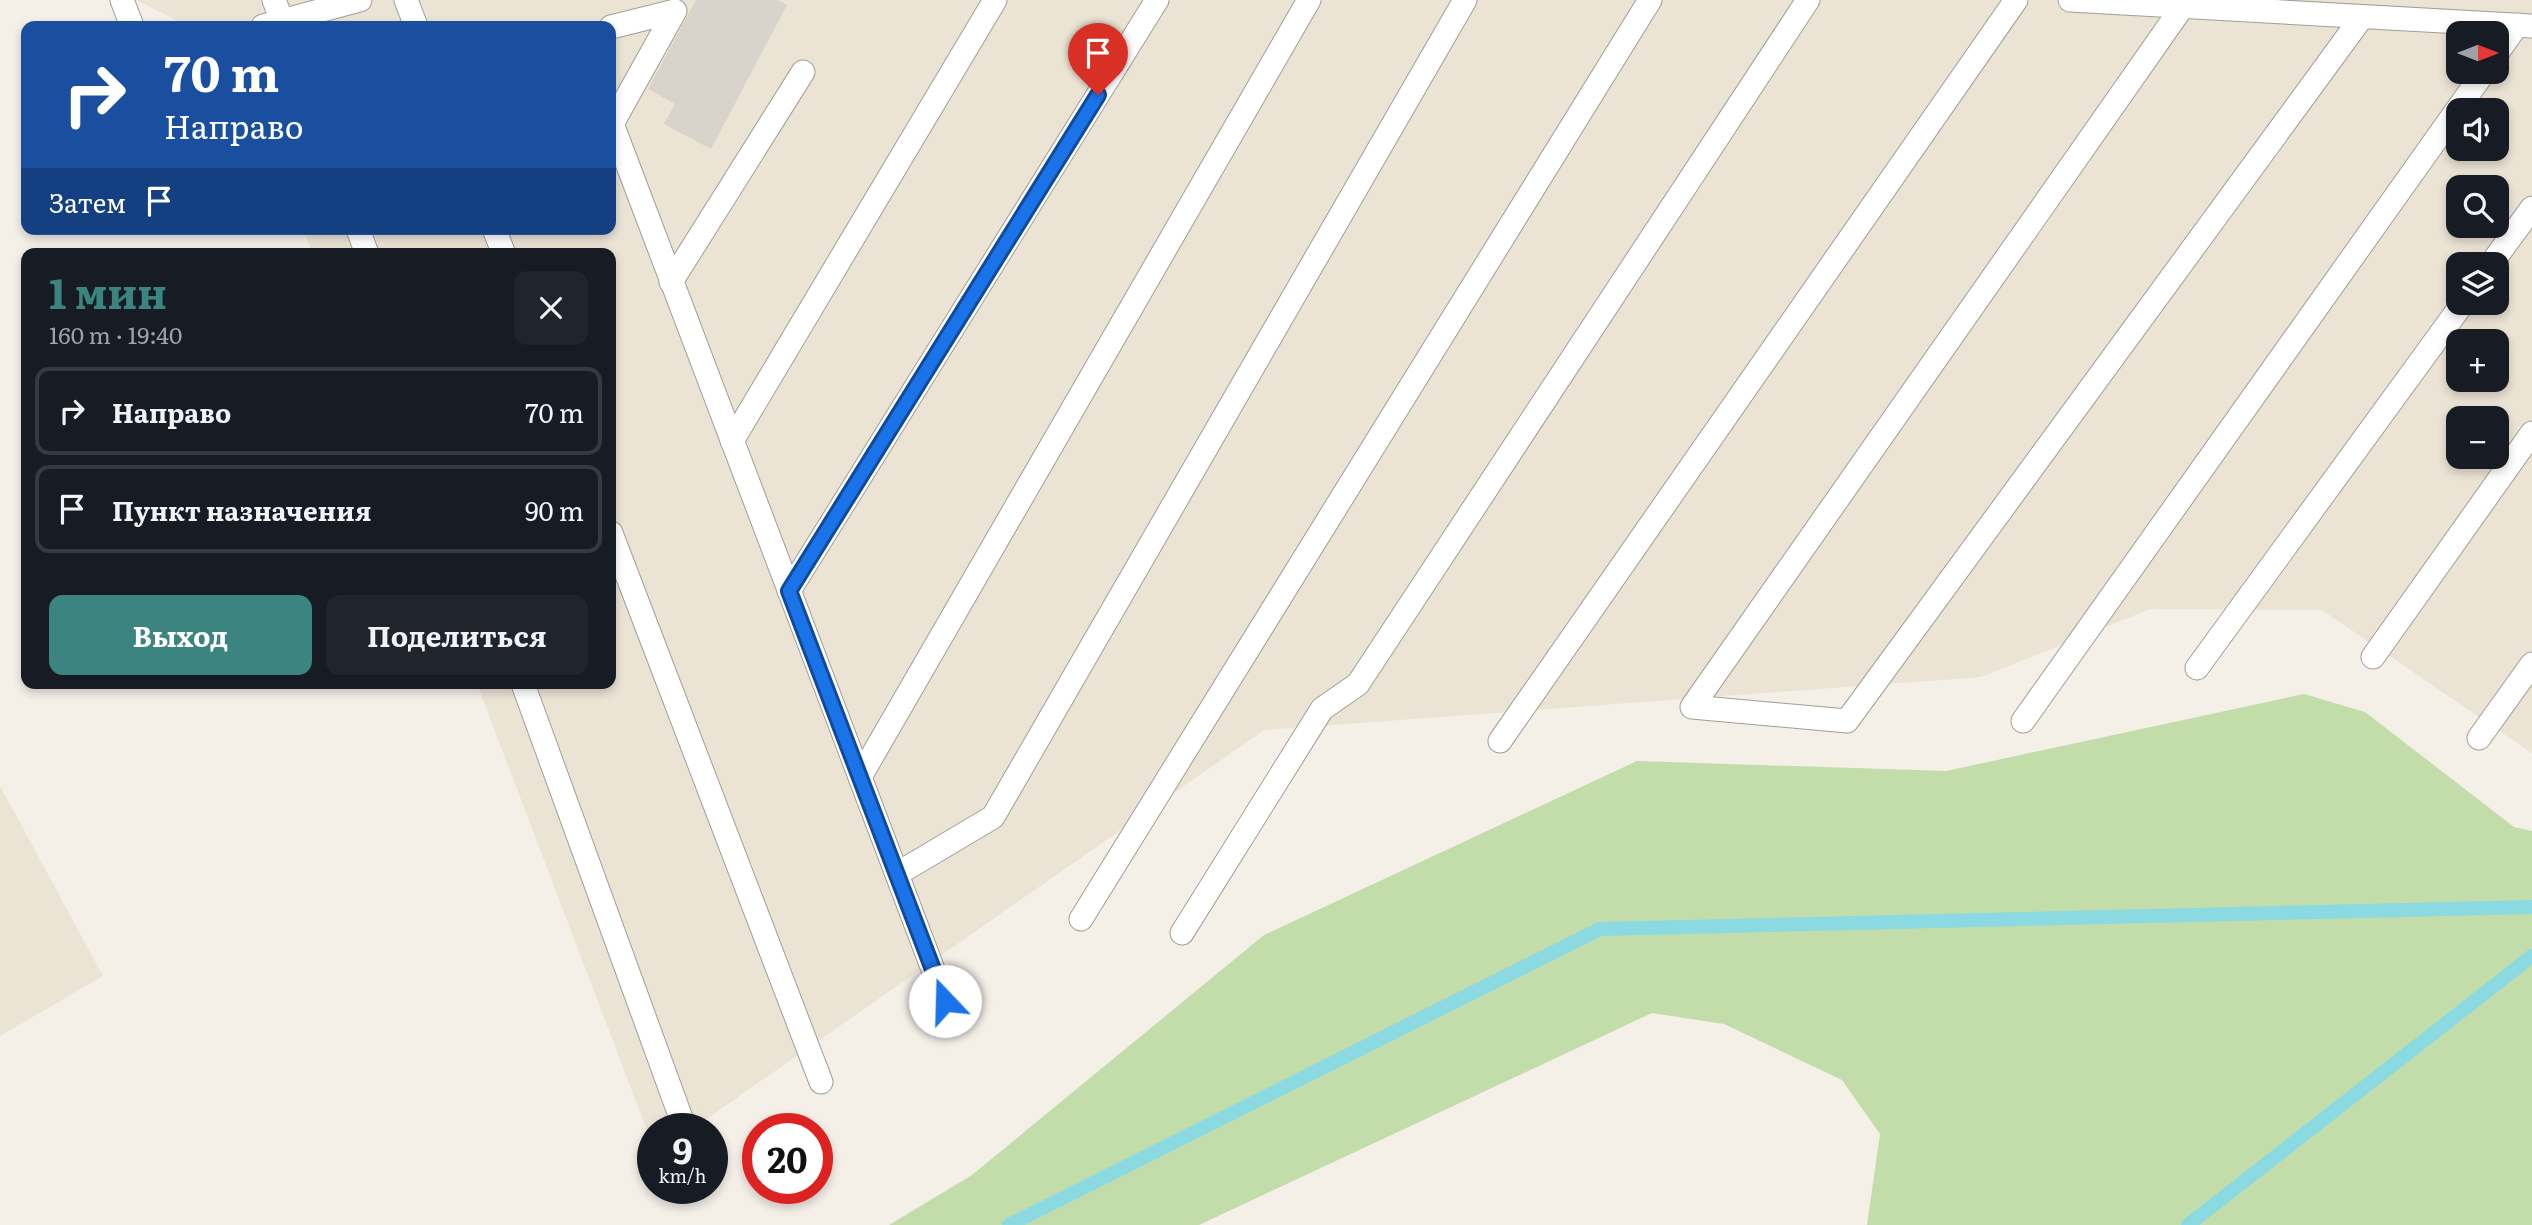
<!DOCTYPE html>
<html lang="ru">
<head>
<meta charset="utf-8">
<style>
  :root { --surface:#171b24; --page:#20242c; --text:#f1f3f6; --muted:#9ea1a6; --line:#363941; --accent:#3c8480 }
  body { margin:0; font-family:Literata,serif; background:var(--page); color:var(--text); height:100vh; display:flex; flex-direction:column; font-size:26px; white-space:nowrap }
  * { box-sizing:border-box; margin:0 }
  p { font-size:23px; color:var(--muted) }
  .icon { flex:none; width:38px; height:38px; fill:none; stroke:currentColor; stroke-width:2; stroke-linecap:round; stroke-linejoin:round }
  .map { position:relative; flex:1; overflow:hidden }
  .details { position:absolute; left:21px; top:248px; width:595px; height:441px; display:flex; flex-direction:column; background:var(--surface); border-radius:14px; box-shadow:0 4px 10px #0003 }
  .details>* { flex:none }
  .banner { position:absolute; left:21px; top:21px; width:595px; height:214px; border-radius:14px; box-shadow:0 4px 10px #0003; background:#1a4fa0; color:#fff; overflow:hidden }
  .needle { width:46px; rotate:90deg }
  .tools { position:absolute; left:2446px; top:21px; display:grid; gap:14px }
  .tools a { display:grid; place-items:center; width:63px; height:63px; border-radius:14px; background:var(--surface); box-shadow:0 4px 10px #0003; font-size:35px }
  .speed { position:absolute; left:637px; top:1113px; display:flex; gap:14px; font-size:35px; font-weight:700; text-align:center }
  .speed>* { display:grid; place-content:center; width:91px; height:91px; border-radius:50%; background:var(--surface); box-shadow:0 4px 10px #0003; line-height:1 }
  .speed small { font-size:18px; font-weight:400 }
  .speed .limit { border:10px solid #d22; background:#fff; color:#111 }
  .pin { position:absolute; display:grid; place-items:center; width:60px; height:60px; color:#fff; margin:-72px -30px; border-radius:50% 50% 50% 0; rotate:-45deg; box-shadow:0 0 7px #0007 }
  .pin .icon { rotate:45deg }
  .me { position:absolute; width:77px; margin:-38px; rotate:339deg; stroke-linejoin:round; filter:drop-shadow(0 0 5px #0008) }
  .turn { display:flex; align-items:center; gap:24px; height:147px; padding:0 28px; font-size:32px }
  .turn .icon { width:91px; height:91px; stroke-width:2.5 }
  .turn b { display:block; font-size:49px; line-height:60px }
  .then { display:flex; align-items:center; height:66px; padding:0 28px; background:#0003; gap:14px; font-size:26px }
  .round { display:grid; place-items:center; flex:none; width:74px; height:74px; border-radius:14px; background:var(--page) }
  .summary { display:flex; align-items:center; justify-content:space-between; height:119px; padding:0 28px }
  h1 { font-size:42px; font-weight:700; line-height:52px; color:var(--accent) }
  .action { display:flex; gap:14px; margin-top:auto; padding:14px 28px }
  .action a { flex:1; height:80px; border-radius:14px; background:var(--accent); color:#fff; font-size:28px; font-weight:700; line-height:80px; text-align:center }
  .action a+a { background:var(--page); color:var(--text) }
  ul { padding:0; list-style:none }
  li { display:flex; align-items:center; gap:21px; height:88px; margin:0 14px 10px; padding:0 14px; border:4px solid var(--line); border-radius:14px }
  li div { flex:1 }
  li b { display:block; font-size:26px }
  li em { font-style:normal }
  .map>svg:first-child { display:block }
  .built { fill:#ebe3d4; fill-rule:evenodd }
  .green { fill:#c3ddaa }
  .lines { fill:none; stroke-linecap:round; stroke-linejoin:round }
  .stream { stroke:#8bdae2; stroke-width:14 }
  .building { fill:#d8d3cb }
  .service-casing { stroke:#a29e96; stroke-width:25 }
  .service { stroke:#fff; stroke-width:23 }
  .route-casing { stroke:#114b97; stroke-width:18 }
  .route { stroke:#1a73e8; stroke-width:12 }
</style>
</head>
<body>
<div class="map">
<svg width="2532" height="1225" viewBox="0 0 2532 1225">
  <rect width="100%" height="100%" fill="#f4efe7"/>
  <!-- built -->
  <g class="built">
    <path d="M136,0H2532V753L2322,610L2150,609L1981,677L1264,730L692,1129H653V1146L477,684H611V254H313L303,229H611V26H188ZM2459,33H2497V72H2459ZM2459,110H2497V149H2459ZM2459,187H2497V226H2459ZM2459,264H2497V303H2459ZM2459,341H2497V380H2459ZM2459,418H2497V457H2459Z"/>
    <polygon points="0,786 103,976 0,1036"/>
  </g>
  <!-- green -->
  <polygon class="green" points="2304,694 2365,712 2514,827 2532,831 2532,1225 1867,1225 1880,1134 1842,1080 1724,1024 1652,1013 1199,1225 889,1225 972,1175 1264,935 1637,761 1946,771"/>
  <g class="lines">
    <!-- stream -->
    <g class="stream">
      <polyline points="1009,1225 1600,929 2532,907"/>
      <polyline points="2188,1225 2532,956"/>
    </g>
  </g>
  <!-- building -->
  <polygon class="building" points="696,0 778,0 787,5 711,149 664,124 675,104 648,89"/>
  <g class="lines">
    <defs>
      <g id="service">
        <polyline points="122,0 132,26"/>
        <polyline points="274,0 284,26"/>
        <polyline points="406,0 416,26"/>
        <polyline points="2070,0 2532,26"/>
        <polyline points="2183,6 1692,707 1847,721 2362,17"/>
        <polyline points="263,26 360,0"/>
        <polyline points="611,27 675,11 612,124"/>
        <polyline points="2497,53 2517,25"/>
        <polyline points="611,121 945,1001"/>
        <polyline points="358,229 367,254"/>
        <polyline points="494,229 504,254"/>
        <polyline points="2491,264 2532,208"/>
        <polyline points="671,282 803,72"/>
        <polyline points="732,441 995,0"/>
        <polyline points="611,533 821,1082"/>
        <polyline points="789,591 1157,0"/>
        <polyline points="2373,657 2532,433"/>
        <polyline points="2197,668 2463,303"/>
        <polyline points="523,684 685,1129"/>
        <polyline points="2023,721 2484,72"/>
        <polyline points="2479,738 2532,664"/>
        <polyline points="1500,741 2016,0"/>
        <polyline points="860,777 1309,0"/>
        <polyline points="897,874 993,817 1465,0"/>
        <polyline points="1081,919 1650,0"/>
        <polyline points="1182,933 1322,709 1358,684 1808,0"/>
      </g>
    </defs>
    <!-- service casing -->
    <use href="#service" class="service-casing"/>
    <!-- service -->
    <use href="#service" class="service"/>
  </g>
  <g class="lines">
    <defs>
      <polyline id="route" points="945,1001 789,591 1098,95"/>
    </defs>
    <!-- route casing -->
    <use href="#route" class="route-casing"/>
    <!-- route -->
    <use href="#route" class="route"/>
  </g>
</svg>
<div class="tools">
<a><svg class="needle" viewBox="-14 -14 28 28"><path d="M0-13l5 13h-10z" fill="#e53935"/><path d="M0 13l5-13h-10z" fill="#9ea1a6"/></svg></a>
<a><svg class="icon" aria-label="sound" viewBox="0 0 24 24"><path d="M4 9h4l5-4v14l-5-4H4zM17 9q2 3 0 6"/></svg></a>
<a><svg class="icon" aria-label="search" viewBox="0 0 24 24"><circle cx="10" cy="10" r="6"/><path d="M15 15l6 6"/></svg></a>
<a><svg class="icon" aria-label="layers" viewBox="0 0 24 24"><path d="M12 4l9 5-9 5-9-5zM3 14l9 5 9-5"/></svg></a>
<a>+</a>
<a>−</a>
</div>
<div class="speed"><div>9<small>km/h</small></div><div class="limit">20</div></div>
<div class="pin" style="left:1098px;top:95px;background:#d93025"><svg class="icon" aria-label="arrive" viewBox="0 0 24 24"><path d="M6 21V4h12l-3 4 3 4H6"/></svg></div>
<svg class="me" style="left:945px;top:1001px" viewBox="-20 -20 40 40"><circle r="19" fill="#fff"/><path d="M0-13L10 11 0 6-10 11z" fill="#1a73e8"/></svg>
<div class="banner">
<div class="turn"><svg class="icon" aria-label="right" viewBox="0 0 24 24"><path d="M7 20v-9h11M14 6l5 5-5 5"/></svg><div><b>70 m</b>Направо</div></div>
<div class="then">Затем<svg class="icon" aria-label="arrive" viewBox="0 0 24 24"><path d="M6 21V4h12l-3 4 3 4H6"/></svg></div>
</div>
<section class="details">
<div class="summary"><div><h1>1 мин</h1><p>160 m · 19:40</p></div><a class="round"><svg class="icon" aria-label="close" viewBox="0 0 24 24"><path d="M6 6l12 12M18 6L6 18"/></svg></a></div>
<ul>
<li><svg class="icon" aria-label="right" viewBox="0 0 24 24"><path d="M7 20v-9h11M14 6l5 5-5 5"/></svg><div><b>Направо</b></div><em>70 m</em></li>
<li><svg class="icon" aria-label="arrive" viewBox="0 0 24 24"><path d="M6 21V4h12l-3 4 3 4H6"/></svg><div><b>Пункт назначения</b></div><em>90 m</em></li>
</ul>
<div class="action"><a>Выход</a><a>Поделиться</a></div>
</section>
</div>
</body>
</html>
